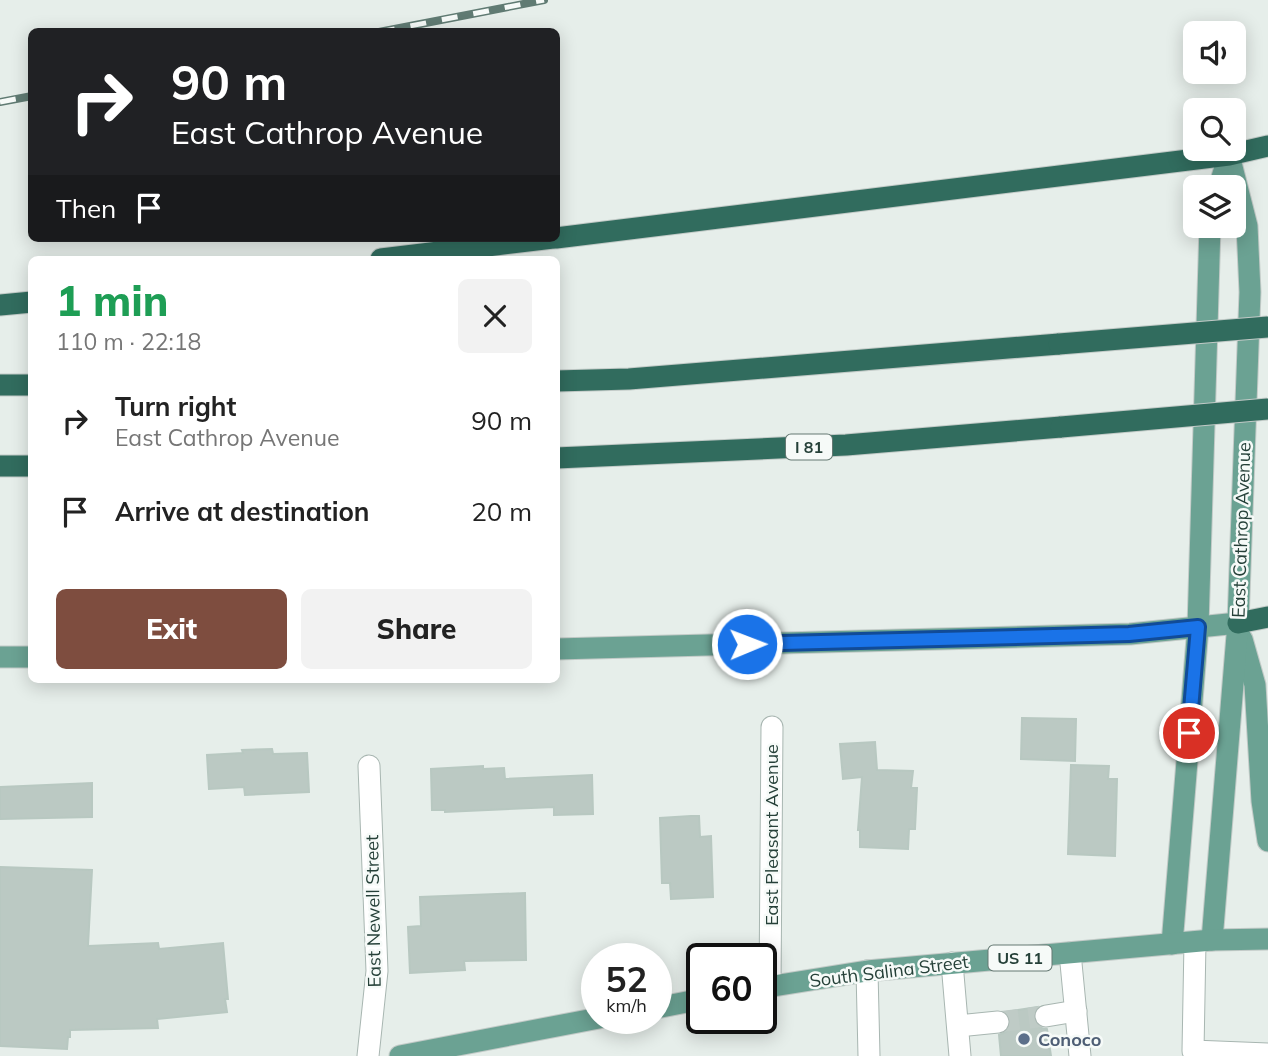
<!DOCTYPE html>
<html lang="en">
<head>
<meta charset="utf-8">
<style>
  :root { --surface:#fff; --page:#f2f2f2; --text:#222; --muted:#767676; --accent:#7e4d3f }
  body { margin:0; font-family:Mulish,sans-serif; background:var(--page); color:var(--text); height:100vh; display:flex; flex-direction:column; font-size:26px; white-space:nowrap }
  * { box-sizing:border-box; margin:0 }
  p { font-size:23px; color:var(--muted) }
  .icon { flex:none; width:38px; height:38px; fill:none; stroke:currentColor; stroke-width:2; stroke-linecap:round; stroke-linejoin:round }
  .map { position:relative; flex:1; overflow:hidden }
  .panel { position:absolute; left:28px; top:256px; width:532px; height:427px; display:flex; flex-direction:column; background:var(--surface); border-radius:10px; box-shadow:0 4px 18px #0003 }
  .panel>* { flex:none }
  .hud { position:absolute; left:28px; top:28px; width:532px; height:214px; border-radius:10px; box-shadow:0 4px 18px #0003; background:#202124; color:#fff; overflow:hidden }
  .buttons { position:absolute; left:1183px; top:21px; display:grid; gap:14px }
  .buttons a { display:grid; place-items:center; width:63px; height:63px; border-radius:10px; background:var(--surface); box-shadow:0 4px 18px #0003; font-size:35px }
  .speed { position:absolute; left:581px; top:943px; display:flex; gap:14px; font-size:35px; font-weight:700; text-align:center }
  .speed>* { display:grid; place-content:center; width:91px; height:91px; border-radius:50%; background:var(--surface); box-shadow:0 4px 18px #0003; line-height:1 }
  .speed small { font-size:18px; font-weight:400 }
  .speed .limit { border:4px solid #111; border-radius:10px; background:#fff; color:#111 }
  .pin { position:absolute; display:grid; place-items:center; width:60px; height:60px; color:#fff; margin:-30px; border:4px solid #fff; border-radius:50%; box-shadow:0 2px 7px #0007 }
  .me { position:absolute; width:77px; margin:-38px; rotate:89deg; stroke-linejoin:round; filter:drop-shadow(0 0 5px #0008) }
  .turn { display:flex; align-items:center; gap:24px; height:147px; padding:0 28px; font-size:32px }
  .turn .icon { width:91px; height:91px; stroke-width:2.5 }
  .turn b { display:block; font-size:49px; line-height:60px }
  .then { display:flex; align-items:center; height:66px; padding:0 28px; background:#0003; gap:14px; font-size:26px }
  .round { display:grid; place-items:center; flex:none; width:74px; height:74px; border-radius:10px; background:var(--page) }
  .overview { display:flex; align-items:center; justify-content:space-between; height:119px; padding:0 28px }
  h1 { font-size:42px; font-weight:800; line-height:52px; color:#1e9e55 }
  .primary-button { display:flex; gap:14px; margin-top:auto; padding:14px 28px }
  .primary-button a { flex:1; height:80px; border-radius:10px; background:var(--accent); color:#fff; font-size:28px; font-weight:800; line-height:80px; text-align:center }
  .primary-button a+a { background:var(--page); color:var(--text) }
  ul { padding:0; list-style:none }
  li { display:flex; align-items:center; gap:21px; height:91px; padding:0 28px }
  li div { flex:1 }
  li b { display:block; font-size:26px }
  li em { font-style:normal }
  .map>svg:first-child { display:block }
  .building { fill:#bbc9c3; stroke:#b8c8c1; stroke-width:2 }
  .lines { fill:none; stroke-linecap:round; stroke-linejoin:round }
  .minor-tunnel { stroke:#bfcbc6; stroke-width:21; stroke-dasharray:21 10; stroke-linecap:butt }
  .minor-casing { stroke:#a8b6b1; stroke-width:23 }
  .major-casing { stroke:#c2cac7; stroke-width:23 }
  .highway-casing { stroke:#c2cac7; stroke-width:23 }
  .minor { stroke:#fff; stroke-width:21 }
  .major { stroke:#6ba293; stroke-width:21 }
  .highway { stroke:#316c5e; stroke-width:21 }
  .rail-casing { stroke:#607b73; stroke-width:8 }
  .rail { stroke:#f6faf8; stroke-width:5; stroke-dasharray:16; stroke-linecap:butt }
  .highway-bridge-casing { stroke:#c2cac7; stroke-width:23; stroke-linecap:butt }
  .highway-bridge { stroke:#316c5e; stroke-width:21 }
  .route-casing { stroke:#114b97; stroke-width:18 }
  .route { stroke:#1a73e8; stroke-width:12 }
  .service-dot { fill:#5c6f8a; stroke:#f6faf8; stroke-width:2.5 }
  .labels { text-anchor:middle; dominant-baseline:central; stroke-width:5; stroke-linejoin:round; paint-order:stroke }
  .shield { fill:#f6faf8; stroke:#647872; stroke-width:2 }
  .shield-label { font-size:16px; font-weight:bold; fill:#254038 }
  .street-label { font-size:18px; fill:#254038; stroke:#f6faf8 }
  .service-label { font-size:18px; font-weight:bold; fill:#4e5e75; stroke:#f6faf8; text-anchor:start }
</style>
</head>
<body>
<div class="map">
<svg width="1268" height="1056" viewBox="0 0 1268 1056">
  <rect width="100%" height="100%" fill="#e6eeea"/>
  <!-- building -->
  <g class="building">
    <polygon points="1022,718 1076,719 1075,761 1021,759"/>
    <polygon points="875,742 877,770 913,771 911,788 917,788 915,829 909,829 908,849 860,847 860,830 858,830 862,777 843,779 840,744"/>
    <polygon points="272,749 273,754 307,753 309,792 245,795 244,787 209,789 207,755 243,753 242,750"/>
    <polygon points="1071,765 1109,766 1108,779 1117,779 1115,856 1068,854"/>
    <polygon points="483,766 483,769 504,768 505,779 592,775 593,814 554,815 554,807 445,812 445,810 432,810 431,769"/>
    <polygon points="92,783 92,817 0,819 0,787"/>
    <polygon points="691,816 699,816 700,837 711,836 713,897 671,899 670,883 662,883 660,818"/>
    <polygon points="0,867 92,870 88,946 158,943 159,949 223,943 228,999 225,999 227,1012 157,1019 158,1028 70,1030 70,1037 68,1037 67,1049 0,1046"/>
    <polygon points="525,893 526,960 464,961 465,970 410,973 408,927 421,926 420,897"/>
    <polygon points="1037,1007 1034,1012 1033,1019 1036,1025 1041,1028 1047,1029 1051,1056 1001,1056 999,1035 1006,1032 1010,1028 1011,1021 1009,1015 1005,1012"/>
  </g>
  <g class="lines">
    <!-- minor-tunnel -->
    <polyline class="minor-tunnel" points="998,1022 1046,1016"/>
    <defs>
      <g id="minor">
        <polyline points="1195,942 1193,1051 1268,1054"/>
        <polyline points="1070,953 1080,1056"/>
        <polyline points="952,963 960,1056"/>
        <polyline points="867,971 869,1056"/>
        <polyline points="770,986 772,727"/>
        <polyline points="1046,1016 1076,1011"/>
        <polyline points="958,1026 998,1022"/>
        <polyline points="368,1056 377,971 369,766"/>
      </g>
      <g id="major">
        <polyline points="1219,187 1229,155"/>
        <polyline points="1242,639 1255,685 1262,801 1268,841"/>
        <polyline points="556,649 1130,634 1238,623"/>
        <polyline points="0,657 32,657"/>
        <polyline points="1212,940 1238,623 1250,292 1247,226 1229,155"/>
        <polyline points="1172,944 1198,627 1210,226"/>
        <polyline points="761,988 867,971 1212,940 1268,939"/>
        <polyline points="656,1008 702,999"/>
        <polyline points="400,1056 599,1018"/>
      </g>
      <g id="highway">
        <polyline points="556,238 1229,155 1268,146"/>
        <polyline points="381,259 553,238"/>
        <polyline points="0,305 32,302"/>
        <polyline points="556,381 629,379 1059,344"/>
        <polyline points="0,385 32,385"/>
        <polyline points="556,458 846,445 1061,427"/>
        <polyline points="0,466 32,466"/>
        <polyline points="1238,623 1268,617"/>
      </g>
    </defs>
    <!-- minor casing -->
    <use href="#minor" class="minor-casing"/>
    <!-- major casing -->
    <use href="#major" class="major-casing"/>
    <!-- highway casing -->
    <use href="#highway" class="highway-casing"/>
    <!-- minor -->
    <use href="#minor" class="minor"/>
    <!-- major -->
    <use href="#major" class="major"/>
    <!-- highway -->
    <use href="#highway" class="highway"/>
    <defs>
      <g id="rail">
        <polyline points="379,32 544,0"/>
        <polyline points="0,102 32,96"/>
      </g>
    </defs>
    <!-- rail casing -->
    <use href="#rail" class="rail-casing"/>
    <!-- rail -->
    <use href="#rail" class="rail"/>
    <defs>
      <g id="highway-bridge">
        <polyline points="1059,344 1268,327"/>
        <polyline points="1061,427 1268,409"/>
      </g>
    </defs>
    <!-- highway-bridge casing -->
    <use href="#highway-bridge" class="highway-bridge-casing"/>
    <!-- highway-bridge -->
    <use href="#highway-bridge" class="highway-bridge"/>
  </g>
  <g class="lines">
    <defs>
      <polyline id="route" points="747,644 1129,634 1198,627 1189,733"/>
    </defs>
    <!-- route casing -->
    <use href="#route" class="route-casing"/>
    <!-- route -->
    <use href="#route" class="route"/>
  </g>
  <!-- markers -->
  <circle class="service-dot" cx="1024" cy="1039" r="7"/>
  <g class="labels">
    <!-- shield labels -->
    <g class="shield">
      <rect x="786" y="434.5" width="46" height="25" rx="5"/>
      <rect x="988.5" y="945.5" width="63" height="25" rx="5"/>
    </g>
    <g class="shield-label">
      <text x="809" y="447">I 81</text>
      <text x="1020" y="958">US 11</text>
    </g>
    <!-- street labels -->
    <g class="street-label">
      <text transform="translate(1241 530) rotate(-88)">East Cathrop Avenue</text>
      <text transform="translate(771 835) rotate(-90)">East Pleasant Avenue</text>
      <text transform="translate(373 911) rotate(-91)">East Newell Street</text>
      <text transform="translate(889 971) rotate(-7)">South Salina Street</text>
    </g>
    <!-- service labels -->
    <g class="service-label">
      <text x="1038" y="1039">Conoco</text>
    </g>
  </g>
</svg>
<div class="buttons">
<a><svg class="icon" aria-label="sound" viewBox="0 0 24 24"><path d="M4 9h4l5-4v14l-5-4H4zM17 9q2 3 0 6"/></svg></a>
<a><svg class="icon" aria-label="search" viewBox="0 0 24 24"><circle cx="10" cy="10" r="6"/><path d="M15 15l6 6"/></svg></a>
<a><svg class="icon" aria-label="layers" viewBox="0 0 24 24"><path d="M12 4l9 5-9 5-9-5zM3 14l9 5 9-5"/></svg></a>
</div>
<div class="speed"><div>52<small>km/h</small></div><div class="limit">60</div></div>
<div class="pin" style="left:1189px;top:733px;background:#d93025"><svg class="icon" aria-label="arrive" viewBox="0 0 24 24"><path d="M6 21V4h12l-3 4 3 4H6"/></svg></div>
<svg class="me" style="left:747px;top:644px" viewBox="-20 -20 40 40"><circle r="17" fill="#1a73e8" stroke="#fff" stroke-width="3"/><path d="M0-11L8 9 0 5-8 9z" fill="#fff"/></svg>
<div class="hud">
<div class="turn"><svg class="icon" aria-label="right" viewBox="0 0 24 24"><path d="M7 20v-9h11M14 6l5 5-5 5"/></svg><div><b>90 m</b>East Cathrop Avenue</div></div>
<div class="then">Then<svg class="icon" aria-label="arrive" viewBox="0 0 24 24"><path d="M6 21V4h12l-3 4 3 4H6"/></svg></div>
</div>
<section class="panel">
<div class="overview"><div><h1>1 min</h1><p>110 m · 22:18</p></div><a class="round"><svg class="icon" aria-label="close" viewBox="0 0 24 24"><path d="M6 6l12 12M18 6L6 18"/></svg></a></div>
<ul>
<li><svg class="icon" aria-label="right" viewBox="0 0 24 24"><path d="M7 20v-9h11M14 6l5 5-5 5"/></svg><div><b>Turn right</b><p>East Cathrop Avenue</p></div><em>90 m</em></li>
<li><svg class="icon" aria-label="arrive" viewBox="0 0 24 24"><path d="M6 21V4h12l-3 4 3 4H6"/></svg><div><b>Arrive at destination</b></div><em>20 m</em></li>
</ul>
<div class="primary-button"><a>Exit</a><a>Share</a></div>
</section>
</div>
</body>
</html>
